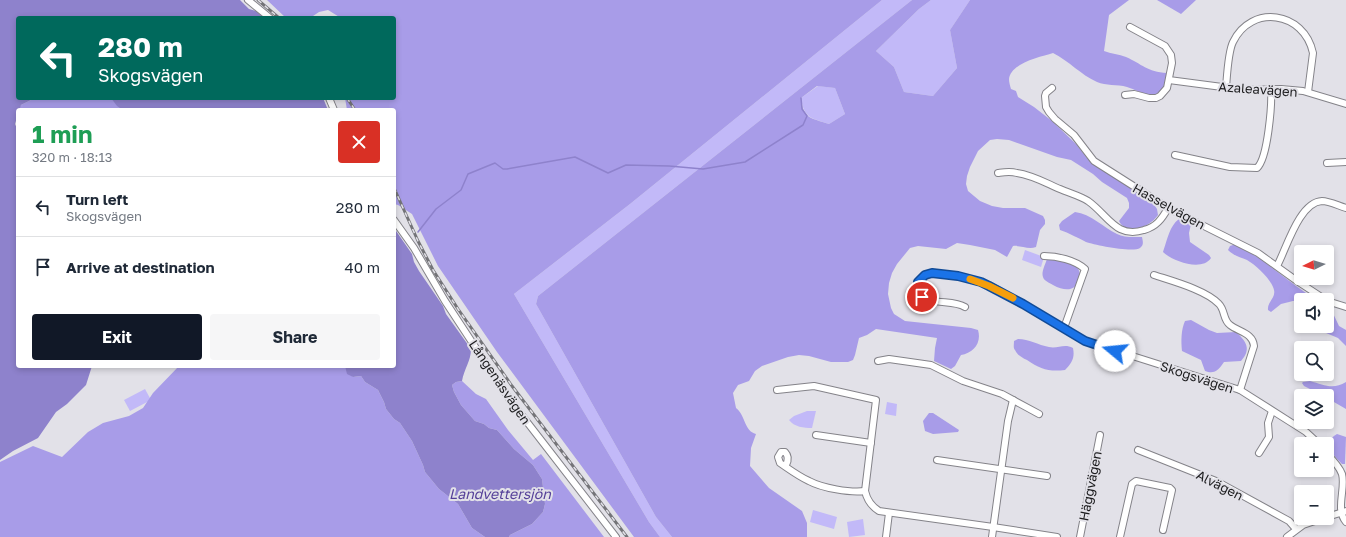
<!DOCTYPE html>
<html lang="en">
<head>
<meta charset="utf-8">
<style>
  :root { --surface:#fff; --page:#f6f6f7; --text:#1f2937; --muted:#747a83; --line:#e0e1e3; --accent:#111827 }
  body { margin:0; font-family:"Golos Text",sans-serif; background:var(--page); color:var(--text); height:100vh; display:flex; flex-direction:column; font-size:15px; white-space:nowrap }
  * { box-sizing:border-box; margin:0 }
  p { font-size:13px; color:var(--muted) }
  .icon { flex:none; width:22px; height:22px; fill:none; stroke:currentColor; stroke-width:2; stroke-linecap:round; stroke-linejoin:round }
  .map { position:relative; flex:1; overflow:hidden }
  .sheet { position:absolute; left:16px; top:108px; width:380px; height:260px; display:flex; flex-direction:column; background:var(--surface); border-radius:4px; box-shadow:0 2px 6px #0003 }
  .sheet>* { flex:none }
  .hud { position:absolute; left:16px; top:16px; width:380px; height:84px; border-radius:4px; box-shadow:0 2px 6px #0003; background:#00695c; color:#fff; overflow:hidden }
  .needle { width:26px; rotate:265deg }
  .controls { position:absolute; left:1294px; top:245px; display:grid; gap:8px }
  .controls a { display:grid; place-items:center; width:40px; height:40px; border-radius:4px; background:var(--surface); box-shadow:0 2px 6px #0003; font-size:20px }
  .pin { position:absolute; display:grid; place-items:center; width:34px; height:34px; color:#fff; margin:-17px; border:2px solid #fff; border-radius:50%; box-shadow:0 1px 4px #0007 }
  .me { position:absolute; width:44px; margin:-22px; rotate:287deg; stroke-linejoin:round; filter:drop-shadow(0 0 3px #0008) }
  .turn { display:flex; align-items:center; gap:14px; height:84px; padding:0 16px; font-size:18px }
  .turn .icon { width:52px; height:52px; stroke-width:2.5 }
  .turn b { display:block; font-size:28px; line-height:34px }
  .round { display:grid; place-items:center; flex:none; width:42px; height:42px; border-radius:4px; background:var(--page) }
  .overview { display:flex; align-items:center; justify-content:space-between; height:68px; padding:0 16px }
  h1 { font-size:24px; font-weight:700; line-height:30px; color:#1e9e55 }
  .primary-button { display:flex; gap:8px; margin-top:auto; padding:8px 16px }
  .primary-button a { flex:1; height:46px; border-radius:4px; background:var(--accent); color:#fff; font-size:16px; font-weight:700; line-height:46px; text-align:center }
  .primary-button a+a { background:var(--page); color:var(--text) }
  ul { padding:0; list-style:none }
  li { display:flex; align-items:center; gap:12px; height:60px; padding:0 16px; border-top:1px solid var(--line) }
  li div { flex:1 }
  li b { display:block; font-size:15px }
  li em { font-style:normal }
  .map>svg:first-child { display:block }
  .green { fill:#c2b9f8 }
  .forest { fill:#a89ce8; fill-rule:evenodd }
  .water { fill:#8e82cc }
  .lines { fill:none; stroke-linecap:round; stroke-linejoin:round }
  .stream { stroke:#8e82cc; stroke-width:1.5 }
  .minor-casing { stroke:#848389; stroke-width:8 }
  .minor { stroke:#fff; stroke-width:6 }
  .rail-casing { stroke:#747478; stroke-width:3 }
  .rail { stroke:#e2e1e8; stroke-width:1.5; stroke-dasharray:4.5; stroke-linecap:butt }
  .route-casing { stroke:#114b97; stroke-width:10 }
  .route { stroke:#1a73e8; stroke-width:7 }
  .slow { stroke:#f59e0b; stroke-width:7 }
  .labels { text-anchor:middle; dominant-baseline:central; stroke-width:4; stroke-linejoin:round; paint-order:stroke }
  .street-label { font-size:13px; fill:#1c1c1e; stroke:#e2e1e8 }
  .water-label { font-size:14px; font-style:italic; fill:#554099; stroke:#e2e1e8 }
</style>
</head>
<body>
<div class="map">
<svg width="1346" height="537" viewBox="0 0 1346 537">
  <rect width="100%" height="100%" fill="#e2e1e8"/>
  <!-- green -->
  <g class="green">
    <polygon points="882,0 912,0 538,296 536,304 656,517 672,537 660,537 649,522 514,294 630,204"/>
    <polygon points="931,0 970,0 950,30 957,68 933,96 904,92 894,67 876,51 919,9"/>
    <path d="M818,86L835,88L845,114L829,124C812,118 804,119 801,98Z"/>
    <polygon points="1025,250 1044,257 1041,267 1022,260"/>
    <polygon points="145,389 151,400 130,411 124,400"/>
    <polygon points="887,402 897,404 896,416 885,414"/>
    <path d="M807,411H816L812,428C804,428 794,427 789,420L794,416Z"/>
    <polygon points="813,510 837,517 834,529 810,522"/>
    <polygon points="863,519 865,535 849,537 847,522"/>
  </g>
  <!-- forest -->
  <g class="forest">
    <polygon points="267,0 882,0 630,204 514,294 649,522 660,537 634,537 497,352 438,266 412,214 398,205 394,204 394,110 347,110 345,98 394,98 394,18 341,18 328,10 319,12 310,18 286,18"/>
    <path d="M912,0H931L919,9L876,51L894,67L904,92L933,96L957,68L950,30L970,0H1129L1109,15L1104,51C1111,54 1119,54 1126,57C1142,64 1147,72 1167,73C1167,79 1165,84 1163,88C1155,103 1138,90 1127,87C1117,84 1106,86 1097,82C1081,75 1069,61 1053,53C1040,57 1011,63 1009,79C1009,82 1010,86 1011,89L1016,91L1018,97L1034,107L1052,121L1076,144L1087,158L1153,203L1157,209L1158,215C1151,226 1127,237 1119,221L1129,208V203L1127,198L1102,182L1093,174L1071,160L1057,157L1009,140L997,139L990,140L978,151L970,167L967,176L966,184L968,191L980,201L992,206L1003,208H1025L1043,216L1045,220V224L1040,230L1036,247C1028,250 1021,245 1013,246L1007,257L995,250L970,245L957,243L946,249L918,246L910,248L897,264L892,273L889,283L888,294L891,308L894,314L905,321L971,328L978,330C982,343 973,353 961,355L955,366L951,369L934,361L935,348L937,338L876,329L867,335L859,338L855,355L853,360L848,362H831L809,356L799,355L788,357L762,366L755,371L749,381L738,385L733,393L736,408C746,416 744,431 756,434L751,448L750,466L769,488L802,511L807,523V537H672L656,517L536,304L538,296ZM817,86L835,88L845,114L829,124C811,118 803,119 801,98Z"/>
    <polygon points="1157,0 1196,0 1181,14"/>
    <polygon points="35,98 111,98 123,110 18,110 21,105"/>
    <path d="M1075,212C1091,214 1103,227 1117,234C1124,238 1134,237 1142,237C1143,242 1144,245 1140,248C1133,253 1095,245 1086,242C1078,238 1069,233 1060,230L1059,225L1062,221Z"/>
    <path d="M1181,218L1191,224L1189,233L1190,242L1209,255L1211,258C1202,272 1172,261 1163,252C1167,241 1170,223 1181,218Z"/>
    <path d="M1236,244L1259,258L1296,286L1316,300L1293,301L1281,304L1271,312L1268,310C1267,302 1276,298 1274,290C1272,280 1256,265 1247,260C1240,257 1234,256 1228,250L1230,246Z"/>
    <path d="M1054,258C1060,260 1069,262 1074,265C1087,272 1079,300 1053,285C1050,283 1044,281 1043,277C1041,272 1045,265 1047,259Z"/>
    <polygon points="1327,306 1330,307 1339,326 1346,330 1346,346 1338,338 1319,330 1316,326 1327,326"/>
    <path d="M1191,320L1209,330L1217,333L1236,332C1246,341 1252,349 1241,361L1224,362C1219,369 1215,375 1205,371L1201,360L1182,351C1181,341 1181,330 1185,321Z"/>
    <path d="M1018,339C1029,339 1038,345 1049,347C1058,349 1064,343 1073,348C1075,358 1072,363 1065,370C1049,372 1040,369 1027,360C1023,358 1017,355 1015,350C1013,348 1014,344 1014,341Z"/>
    <polygon points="179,366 345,366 353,377 361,376 365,382 378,390 384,402 386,409 394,419 400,423 412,441 423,465 425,472 439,489 458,504 472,528 485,537 0,537 0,462 33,446 62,457 88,432 103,423 129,416 143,408 153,393"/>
    <polygon points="462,381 476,394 486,399 508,430 533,460 541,454 604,537 509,537 510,535 532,524 543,512 545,504 542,479 533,465 514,449 497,430 489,428 484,424 475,421 461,405 454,392 452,385 456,382"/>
    <path d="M1310,381C1324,385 1333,390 1346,382V409L1327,398V396H1324L1304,386L1302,383L1303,382Z"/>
    <polygon points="929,413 933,413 959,430 958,432 933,434 925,431 923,421"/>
    <path d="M1337,434L1346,437L1345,464H1342C1333,455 1321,443 1337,434Z"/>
  </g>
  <!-- water -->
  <g class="water">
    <polygon points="0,0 240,0 249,9 256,11 264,18 18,18 18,98 35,98 21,105 15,124 18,131 18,366 92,366 86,385 67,404 56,412 38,438 13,451 0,460"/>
    <polygon points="111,98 323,98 328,110 123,110 117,106"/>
    <path d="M394,228L412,254L414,262L419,271L443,306L446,314L471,349C471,361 464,369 462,381L456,382L452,385L454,392L461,405L475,421L484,424L489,428L497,430L514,449L533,465L542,479L545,504L543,512L532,524L510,535L509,537H485L472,528L458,504L439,489L425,472L423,465L412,441L400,423L394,419L386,409L384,402L378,390L365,382L361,376L353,377L347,374L345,366H394Z"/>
  </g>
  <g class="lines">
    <!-- stream -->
    <polyline class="stream" points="418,232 436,209 461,190 468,174 495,163 503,169 507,169 575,157 608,173 626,165 669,166 703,169 745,162 803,125 807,116 802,109 801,98"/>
    <defs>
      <g id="minor">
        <polyline points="248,0 270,18"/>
        <polyline points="1169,80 1245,90 1281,89 1303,91 1346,104"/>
        <polyline points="1052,88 1046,93 1045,96 1046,107 1049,112 1055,119 1074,135 1094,161 1168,208 1258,253 1297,281 1326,300"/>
        <path d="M1226,88C1227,76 1228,52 1233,42C1251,4 1304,11 1313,53L1308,92"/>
        <polyline points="1125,95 1134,94 1149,98 1156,98 1160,96 1167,88 1172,63 1171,55 1165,46 1130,27"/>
        <polyline points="329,98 334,110"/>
        <path d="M1175,155L1230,167L1257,168C1268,158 1272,104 1271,89"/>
        <polyline points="1327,163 1346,162"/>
        <path d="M998,173C1005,172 1010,171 1017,173C1032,175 1046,183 1060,189C1069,193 1080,196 1088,201C1108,215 1116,239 1144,230C1156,227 1162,219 1168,208"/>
        <polyline points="394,220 414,248 445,301 510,400 616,537"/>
        <path d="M1044,256C1057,256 1075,260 1085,269L1064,328"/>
        <path d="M1277,266C1286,250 1299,202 1322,201C1329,201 1339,206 1346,208"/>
        <path d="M1154,275C1172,281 1206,290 1219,304C1225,310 1223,320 1230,325C1239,332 1253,333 1254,346L1240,390"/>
        <polyline points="1327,301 1346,307"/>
        <path d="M965,307C952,299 931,306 920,294L918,282L925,275L932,273L958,276L989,285L1023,304L1085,341L1240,390L1306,432L1319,444"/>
        <polyline points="878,361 889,359 931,365 963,381 1002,394 1039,414"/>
        <path d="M777,390L814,386L876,400L865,491C867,500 871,506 879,511L993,527L1057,537"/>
        <polyline points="816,435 871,443"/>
        <polyline points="1138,450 1216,481 1289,521 1296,529"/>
        <polyline points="1259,453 1269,437 1268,423 1272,411"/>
        <path d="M1327,454C1332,459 1339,466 1342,474C1346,489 1335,509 1346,522"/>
        <polyline points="937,460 1047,476"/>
        <path d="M786,465C788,461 789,456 785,452H781L778,457L780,463C789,469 798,476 809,481C822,488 850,493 865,491"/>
        <polyline points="1327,517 1346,511"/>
        <polyline points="886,537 889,513"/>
        <polyline points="992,537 1008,421 1013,400"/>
        <polyline points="1080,537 1100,435"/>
        <polyline points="1120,537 1132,484 1136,481 1170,488 1172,490 1163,530"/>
        <polyline points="1287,537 1303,525 1324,518"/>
      </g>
    </defs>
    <!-- minor casing -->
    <use href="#minor" class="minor-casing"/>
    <!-- minor -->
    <use href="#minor" class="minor"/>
    <defs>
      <g id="rail">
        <polyline points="258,0 279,18"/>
        <polyline points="347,98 355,110"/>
        <polyline points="394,188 418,241 433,270 458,309 512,386 627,537"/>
      </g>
    </defs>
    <!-- rail casing -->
    <use href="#rail" class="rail-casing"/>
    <!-- rail -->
    <use href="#rail" class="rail"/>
  </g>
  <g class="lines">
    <defs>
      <polyline id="route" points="922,297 918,291 918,282 925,275 932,273 958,276 981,282 989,286 1023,304 1085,341 1115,351"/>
    </defs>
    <!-- route casing -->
    <use href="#route" class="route-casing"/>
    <!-- route -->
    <use href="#route" class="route"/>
    <!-- slow -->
    <polyline class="slow" points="970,279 989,286 1013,298"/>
  </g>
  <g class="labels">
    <!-- street labels -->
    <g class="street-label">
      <text transform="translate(1258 89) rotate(4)">Azaleavägen</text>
      <text transform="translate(1169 206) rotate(29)">Hasselvägen</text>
      <text transform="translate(1197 377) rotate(18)">Skogsvägen</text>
      <text transform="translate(500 382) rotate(56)">Långenäsvägen</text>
      <text transform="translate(1220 485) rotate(27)">Alvägen</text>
      <text transform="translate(1090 486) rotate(-79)">Häggvägen</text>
    </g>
    <!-- water labels -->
    <g class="water-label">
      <text x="500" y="493">Landvettersjön</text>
    </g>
  </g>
</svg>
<div class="controls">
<a><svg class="needle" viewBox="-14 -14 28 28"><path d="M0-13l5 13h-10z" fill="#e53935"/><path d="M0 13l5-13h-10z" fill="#747a83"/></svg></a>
<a><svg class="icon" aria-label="sound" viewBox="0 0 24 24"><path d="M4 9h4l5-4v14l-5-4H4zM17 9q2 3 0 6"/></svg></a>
<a><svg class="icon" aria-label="search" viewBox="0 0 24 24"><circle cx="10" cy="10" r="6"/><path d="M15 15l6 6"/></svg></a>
<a><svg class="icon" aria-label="layers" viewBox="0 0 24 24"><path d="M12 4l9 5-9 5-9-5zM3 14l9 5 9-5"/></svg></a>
<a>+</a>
<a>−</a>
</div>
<div class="pin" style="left:922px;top:297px;background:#d93025"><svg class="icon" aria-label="arrive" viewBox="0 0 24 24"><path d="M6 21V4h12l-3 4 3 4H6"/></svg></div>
<svg class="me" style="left:1115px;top:351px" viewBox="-20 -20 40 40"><circle r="19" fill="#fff"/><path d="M0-13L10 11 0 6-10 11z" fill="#1a73e8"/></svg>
<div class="hud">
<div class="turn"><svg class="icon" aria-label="left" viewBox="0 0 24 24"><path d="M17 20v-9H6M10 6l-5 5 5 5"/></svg><div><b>280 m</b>Skogsvägen</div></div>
</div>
<section class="sheet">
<div class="overview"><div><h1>1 min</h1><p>320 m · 18:13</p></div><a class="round" style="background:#d93025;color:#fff"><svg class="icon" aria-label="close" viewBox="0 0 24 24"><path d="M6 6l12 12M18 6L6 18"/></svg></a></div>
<ul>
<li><svg class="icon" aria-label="left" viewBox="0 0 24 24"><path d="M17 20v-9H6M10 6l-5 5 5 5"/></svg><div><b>Turn left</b><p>Skogsvägen</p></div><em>280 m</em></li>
<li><svg class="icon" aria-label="arrive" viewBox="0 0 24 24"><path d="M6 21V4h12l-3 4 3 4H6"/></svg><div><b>Arrive at destination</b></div><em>40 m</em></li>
</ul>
<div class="primary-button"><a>Exit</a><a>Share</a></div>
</section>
</div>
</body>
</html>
